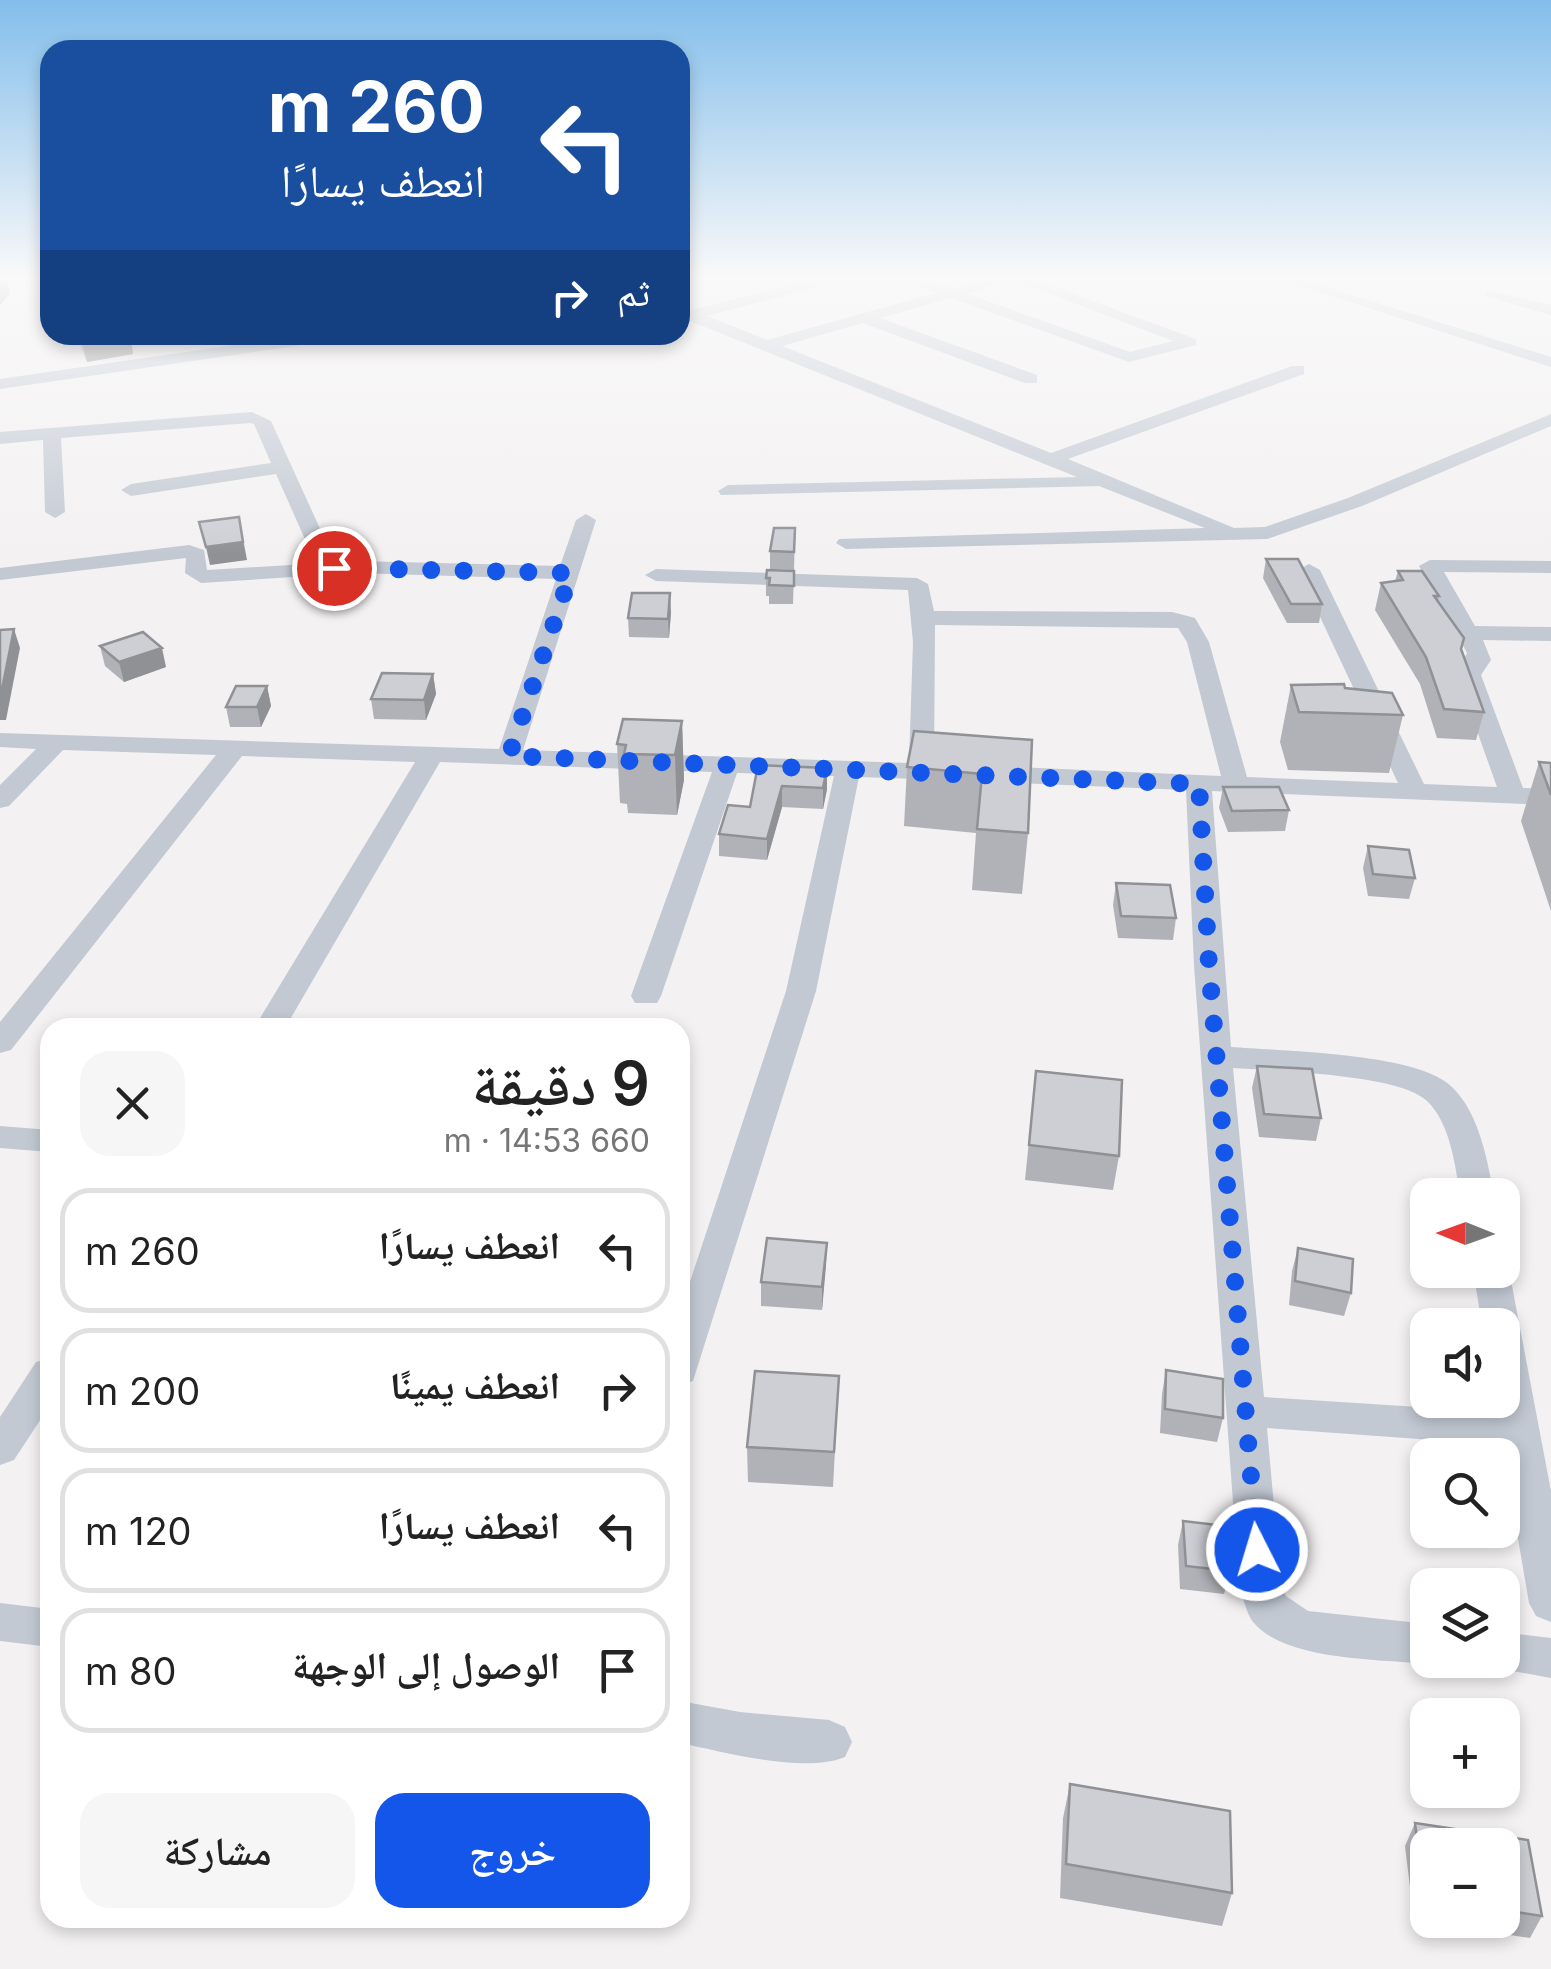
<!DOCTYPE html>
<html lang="ar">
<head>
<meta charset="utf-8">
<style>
  :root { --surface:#fff; --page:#f6f6f6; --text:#222; --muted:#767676; --line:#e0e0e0; --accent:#1455ea }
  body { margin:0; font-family:Inter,"Noto Naskh Arabic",sans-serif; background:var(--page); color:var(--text); direction:rtl; height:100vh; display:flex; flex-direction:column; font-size:38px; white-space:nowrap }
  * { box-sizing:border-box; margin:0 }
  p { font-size:32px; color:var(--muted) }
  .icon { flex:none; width:55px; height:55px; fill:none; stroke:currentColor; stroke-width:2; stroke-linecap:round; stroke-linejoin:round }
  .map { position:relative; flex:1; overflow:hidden; direction:ltr }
  .panel { position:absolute; left:40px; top:1018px; width:650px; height:910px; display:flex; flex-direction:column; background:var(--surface); border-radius:30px; box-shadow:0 5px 15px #0003; direction:rtl }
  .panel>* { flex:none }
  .top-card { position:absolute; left:40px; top:40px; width:650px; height:305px; border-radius:30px; box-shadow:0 5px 15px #0003; direction:rtl; background:#1a4fa0; color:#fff; overflow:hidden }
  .needle { width:65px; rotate:271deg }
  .controls { position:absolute; left:1410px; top:1178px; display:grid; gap:20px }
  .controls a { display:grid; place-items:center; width:110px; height:110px; border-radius:20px; background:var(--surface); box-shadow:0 5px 15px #0003; font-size:50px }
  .pin { position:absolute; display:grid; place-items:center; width:85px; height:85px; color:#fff; margin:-42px; border:5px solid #fff; border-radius:50%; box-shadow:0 2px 10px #0007 }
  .me { position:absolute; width:110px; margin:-55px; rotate:355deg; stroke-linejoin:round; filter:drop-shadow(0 0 8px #0008) }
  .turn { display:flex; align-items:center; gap:35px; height:210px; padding:0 40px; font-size:45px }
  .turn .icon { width:130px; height:130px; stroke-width:2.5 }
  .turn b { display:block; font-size:70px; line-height:85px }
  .then { display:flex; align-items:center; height:95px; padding:0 40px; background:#0003; gap:20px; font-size:38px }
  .round { display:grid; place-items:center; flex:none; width:105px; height:105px; border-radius:30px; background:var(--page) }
  .headline { display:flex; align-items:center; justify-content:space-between; height:170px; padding:0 40px }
  h1 { font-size:60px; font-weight:600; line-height:75px }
  .action { display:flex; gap:20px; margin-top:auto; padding:20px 40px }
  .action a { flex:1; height:115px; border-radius:30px; background:var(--accent); color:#fff; font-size:40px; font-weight:600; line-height:115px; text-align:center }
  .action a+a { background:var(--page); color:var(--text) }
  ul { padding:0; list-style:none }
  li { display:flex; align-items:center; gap:30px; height:125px; margin:0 20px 15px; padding:0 20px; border:5px solid var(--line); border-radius:30px }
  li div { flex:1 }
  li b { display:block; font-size:38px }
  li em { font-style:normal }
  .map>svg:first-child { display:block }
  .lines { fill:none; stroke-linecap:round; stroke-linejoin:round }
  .street { fill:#c2c9d3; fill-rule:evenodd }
  .wall { fill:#b0b2b7; fill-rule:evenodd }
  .shaded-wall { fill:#909195 }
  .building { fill:#cdcfd5; stroke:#909195; stroke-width:2.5 }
  .route { stroke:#1455ea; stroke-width:18; stroke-dasharray:0 32.4 }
</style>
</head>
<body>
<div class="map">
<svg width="1551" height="1969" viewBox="0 0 1551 1969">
  <rect width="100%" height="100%" fill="#f3f1f1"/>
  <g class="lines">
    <!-- street -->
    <g class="street">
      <path d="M811,280L817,281V287L707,316L767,340L936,293L908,280C924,280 942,289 957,287C974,285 988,280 1006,280L968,294L1130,352L1173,341L1014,280H1035L1196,339V345L1129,362L951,298L880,318L1037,375V383H1025L863,323L782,346L1051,453L1292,366H1304V374L1068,459L1234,528L1265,527L1348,498L1551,414V426L1362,506L1267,539L846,549L836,543L839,539L1205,528L1099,486L721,495L718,491L728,485L1077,477L680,317V306L692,310Z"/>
      <polygon points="1282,280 1304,280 1551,357 1551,367"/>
      <polygon points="1438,280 1469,280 1461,285"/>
      <polygon points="1485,290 1551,305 1551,315 1485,296"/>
      <polygon points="302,335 344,335 336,340 0,389 0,379"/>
      <polygon points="252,412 271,421 332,555 329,559 315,559 312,555 276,474 131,496 121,490 131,484 271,463 254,424 250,423 61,438 65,512 55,518 45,512 43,440 0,444 0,432"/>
      <path d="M586,514L596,520L523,750L909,763L913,642L908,590L656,581L645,575L656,569L917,578L928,584L934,611L1172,612L1195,618L1209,642L1247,777L1398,783L1298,570L1309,564L1320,570L1424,784L1497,787L1457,675L1467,653L1419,566L1430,560L1551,561V573L1444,572L1475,626L1551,627V641L1483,640L1491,660L1481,675L1523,788L1551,789V805L1212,791L1231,1047C1282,1051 1407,1053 1446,1082C1478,1106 1487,1158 1494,1195H1460C1455,1164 1450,1122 1426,1100C1397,1074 1275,1071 1233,1068L1264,1397L1497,1412L1495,1400H1502V1325H1482L1473,1270H1502L1504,1261L1509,1270L1551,1491V1622L1536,1616L1529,1603L1502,1445L1267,1428L1281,1585L1286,1596L1308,1611L1428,1624V1660H1438L1428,1664C1381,1659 1285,1661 1253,1622C1246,1613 1243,1596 1239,1585L1194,965L1186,790L992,782L979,774L992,766L1221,776L1187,642L1178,628L935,625L934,764L955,767L959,772L946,780L859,777L816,991L693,1381L680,1385V1312L786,991L834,776L737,773L661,996L657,1003H635L631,996L712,772L440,762L285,1028H254L415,762L242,756L11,1050L0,1053V1022L216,755L63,750L9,806L0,808V785L36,749L0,747V733L499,749L556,579L355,573L201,583L185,573L186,558L0,580V568L189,545L204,550L207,570L355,561L560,566L576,520Z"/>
      <polygon points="0,1126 50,1130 50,1152 0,1148"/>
      <polygon points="50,1358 50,1405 14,1460 0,1465 0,1417 36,1362"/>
      <polygon points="0,1603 50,1609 50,1647 0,1641"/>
      <polygon points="1502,1632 1551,1638 1551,1678 1486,1666 1484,1660 1502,1660"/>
      <path d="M680,1701L740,1712L829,1720L845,1727L852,1742L845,1757C804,1774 724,1752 680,1743Z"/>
    </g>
  </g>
  <!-- wall -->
  <g class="wall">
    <polygon points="44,280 50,280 50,293 46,287"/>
    <polygon points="77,335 130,335 133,354 87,362"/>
    <polygon points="795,528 794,570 770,569 770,551"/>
    <polygon points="1266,559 1322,604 1319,623 1287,623 1263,578"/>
    <polygon points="794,571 793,604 769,604 769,596 766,596 766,578"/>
    <polygon points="1398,571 1439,596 1438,602 1461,651 1484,712 1476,740 1437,738 1420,684 1375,610 1381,583 1395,581"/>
    <polygon points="671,612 669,638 629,637 628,618"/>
    <polygon points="100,646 166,667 124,682 105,666"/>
    <polygon points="433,674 436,694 426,720 374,719 371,699"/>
    <polygon points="1291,685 1403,715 1389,773 1288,770 1280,742"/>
    <polygon points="267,686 271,706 261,727 230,727 226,707"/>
    <polygon points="682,721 684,780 677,815 628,813 627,804 620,803 617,744"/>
    <polygon points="1032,740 1028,833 1022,894 972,890 976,833 904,826 907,767"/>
    <polygon points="1539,762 1551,763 1551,911 1521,821"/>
    <polygon points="758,765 827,789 823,809 782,807 767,860 719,856 719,834 750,807"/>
    <polygon points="1223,787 1289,810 1285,831 1228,832 1219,808"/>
    <polygon points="1368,846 1415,878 1409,899 1368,896 1363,868"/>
    <polygon points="1116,883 1176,918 1173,940 1118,938 1113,905"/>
    <polygon points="1257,1066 1321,1118 1316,1141 1259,1137 1252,1088"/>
    <polygon points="1036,1071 1119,1156 1113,1190 1025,1180"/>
    <polygon points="827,1243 822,1310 761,1306 761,1282"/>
    <polygon points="1298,1248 1351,1293 1344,1316 1289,1305 1292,1271"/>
    <polygon points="1166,1370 1223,1418 1217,1442 1160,1433 1162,1394"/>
    <polygon points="839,1376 833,1487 748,1482 747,1447"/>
    <polygon points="1183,1521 1230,1571 1224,1594 1180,1589 1178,1545"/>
    <polygon points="1070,1784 1232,1893 1222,1926 1060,1898 1063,1818"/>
    <path d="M1415,1823L1528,1840L1542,1916L1530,1938L1414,1920L1405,1846ZM1428,1845H1502V1920H1428Z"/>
  </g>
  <!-- shaded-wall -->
  <g class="shaded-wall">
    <polygon points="0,280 7,280 10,294 0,305"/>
    <polygon points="104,335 130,335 133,354 87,362 82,339"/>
    <polygon points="239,517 247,560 210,565 206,547"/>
    <polygon points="670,593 671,612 669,638 668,619"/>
    <polygon points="14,629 20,648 6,720 0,720 0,700"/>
    <polygon points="162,648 166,667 124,682 119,662"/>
    <polygon points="433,674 436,694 426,720 424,700"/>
    <polygon points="267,686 271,706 261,727 257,707"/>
    <polygon points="682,721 684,780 677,815 675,755"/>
    <polygon points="827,768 827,789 823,809 823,788"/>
    <polygon points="782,786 782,807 767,860 767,839"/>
    <polygon points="827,1243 826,1266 822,1310 822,1287"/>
    <polygon points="683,1728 685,1751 680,1783 680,1750"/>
  </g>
  <!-- building -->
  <g class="building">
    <polygon points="80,335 104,335 82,339"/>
    <polygon points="239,517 243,542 206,547 199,522"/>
    <polygon points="774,528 795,528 794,552 770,551"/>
    <polygon points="1266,559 1298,559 1322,604 1291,604"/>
    <polygon points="767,570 794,571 794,586 769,585 770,578 766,578"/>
    <polygon points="1398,571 1422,571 1439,596 1434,596 1464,638 1461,649 1484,712 1444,709 1426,657 1381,583 1403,580"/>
    <polygon points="632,593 670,593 668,619 628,618"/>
    <polygon points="14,629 0,699 0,700 0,630"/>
    <polygon points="143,632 162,648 119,662 100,646"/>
    <polygon points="382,673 433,674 424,700 371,699"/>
    <polygon points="1344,684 1345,688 1392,693 1403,715 1299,712 1291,685"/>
    <polygon points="236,686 267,686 257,707 226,707"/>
    <polygon points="623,719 682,721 675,755 624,754 626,745 617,744"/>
    <polygon points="914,731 1032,740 1028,833 977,829 982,774 907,767"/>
    <polygon points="1539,762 1551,763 1551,795"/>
    <polygon points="758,765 827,768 823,788 782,786 767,839 719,834 728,805 750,807"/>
    <polygon points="1223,787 1279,787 1289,810 1232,811"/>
    <polygon points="1368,846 1409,850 1415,878 1373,874"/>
    <polygon points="1116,883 1170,885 1176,918 1121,916"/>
    <polygon points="1257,1066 1312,1069 1321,1118 1264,1114"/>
    <polygon points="1036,1071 1122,1080 1119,1156 1029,1145"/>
    <polygon points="767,1238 827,1243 822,1287 761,1282"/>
    <polygon points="1298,1248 1353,1259 1351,1293 1295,1281"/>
    <polygon points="1166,1370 1223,1379 1223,1418 1165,1409"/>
    <polygon points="755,1371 839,1376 834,1452 747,1447"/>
    <polygon points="1183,1521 1226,1526 1230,1571 1186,1566"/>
    <polygon points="680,1728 683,1728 680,1750"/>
    <polygon points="1070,1784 1230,1811 1232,1893 1066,1864"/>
    <polygon points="1415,1823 1528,1840 1542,1916 1502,1910 1502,1845 1428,1845 1428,1899 1424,1898"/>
  </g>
  <!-- sky -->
  <linearGradient id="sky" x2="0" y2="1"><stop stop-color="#83beeb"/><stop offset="0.5" stop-color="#faf9f9"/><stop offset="1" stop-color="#faf9f9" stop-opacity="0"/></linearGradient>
  <rect width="1551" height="555" fill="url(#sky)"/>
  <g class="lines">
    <!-- route -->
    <polyline class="route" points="334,568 571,573 509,756 1199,784 1209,965 1257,1550"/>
  </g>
</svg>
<div class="controls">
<a><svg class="needle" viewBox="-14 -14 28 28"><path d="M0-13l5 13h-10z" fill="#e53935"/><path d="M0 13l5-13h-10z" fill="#767676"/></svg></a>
<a><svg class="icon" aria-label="sound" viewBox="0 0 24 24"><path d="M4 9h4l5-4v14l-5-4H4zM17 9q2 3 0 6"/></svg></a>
<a><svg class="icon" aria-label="search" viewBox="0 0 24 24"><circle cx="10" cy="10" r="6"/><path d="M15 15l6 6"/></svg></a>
<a><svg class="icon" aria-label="layers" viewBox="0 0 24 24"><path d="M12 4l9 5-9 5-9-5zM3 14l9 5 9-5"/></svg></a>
<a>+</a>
<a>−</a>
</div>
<div class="pin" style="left:334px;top:568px;background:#d93025"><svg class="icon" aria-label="arrive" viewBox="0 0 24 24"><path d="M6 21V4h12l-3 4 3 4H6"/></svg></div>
<svg class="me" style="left:1257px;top:1550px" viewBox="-20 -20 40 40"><circle r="17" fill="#1455ea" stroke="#fff" stroke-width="3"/><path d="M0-11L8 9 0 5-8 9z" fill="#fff"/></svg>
<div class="top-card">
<div class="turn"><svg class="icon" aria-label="left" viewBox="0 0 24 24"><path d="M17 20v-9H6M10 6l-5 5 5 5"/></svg><div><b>260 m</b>انعطف يسارًا</div></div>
<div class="then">ثم<svg class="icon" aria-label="right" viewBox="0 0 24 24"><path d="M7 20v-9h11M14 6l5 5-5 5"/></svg></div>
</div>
<section class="panel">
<div class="headline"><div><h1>9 دقيقة</h1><p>660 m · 14:53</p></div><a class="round"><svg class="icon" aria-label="close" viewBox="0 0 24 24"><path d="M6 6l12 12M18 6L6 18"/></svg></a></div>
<ul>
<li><svg class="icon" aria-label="left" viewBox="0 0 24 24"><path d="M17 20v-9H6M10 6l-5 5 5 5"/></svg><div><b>انعطف يسارًا</b></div><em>260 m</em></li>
<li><svg class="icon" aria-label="right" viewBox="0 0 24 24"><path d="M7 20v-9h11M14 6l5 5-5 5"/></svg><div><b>انعطف يمينًا</b></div><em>200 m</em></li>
<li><svg class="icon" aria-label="left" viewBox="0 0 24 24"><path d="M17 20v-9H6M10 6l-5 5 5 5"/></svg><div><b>انعطف يسارًا</b></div><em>120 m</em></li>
<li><svg class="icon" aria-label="arrive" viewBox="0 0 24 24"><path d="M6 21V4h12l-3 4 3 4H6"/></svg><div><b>الوصول إلى الوجهة</b></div><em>80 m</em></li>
</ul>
<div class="action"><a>خروج</a><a>مشاركة</a></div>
</section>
</div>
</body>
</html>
